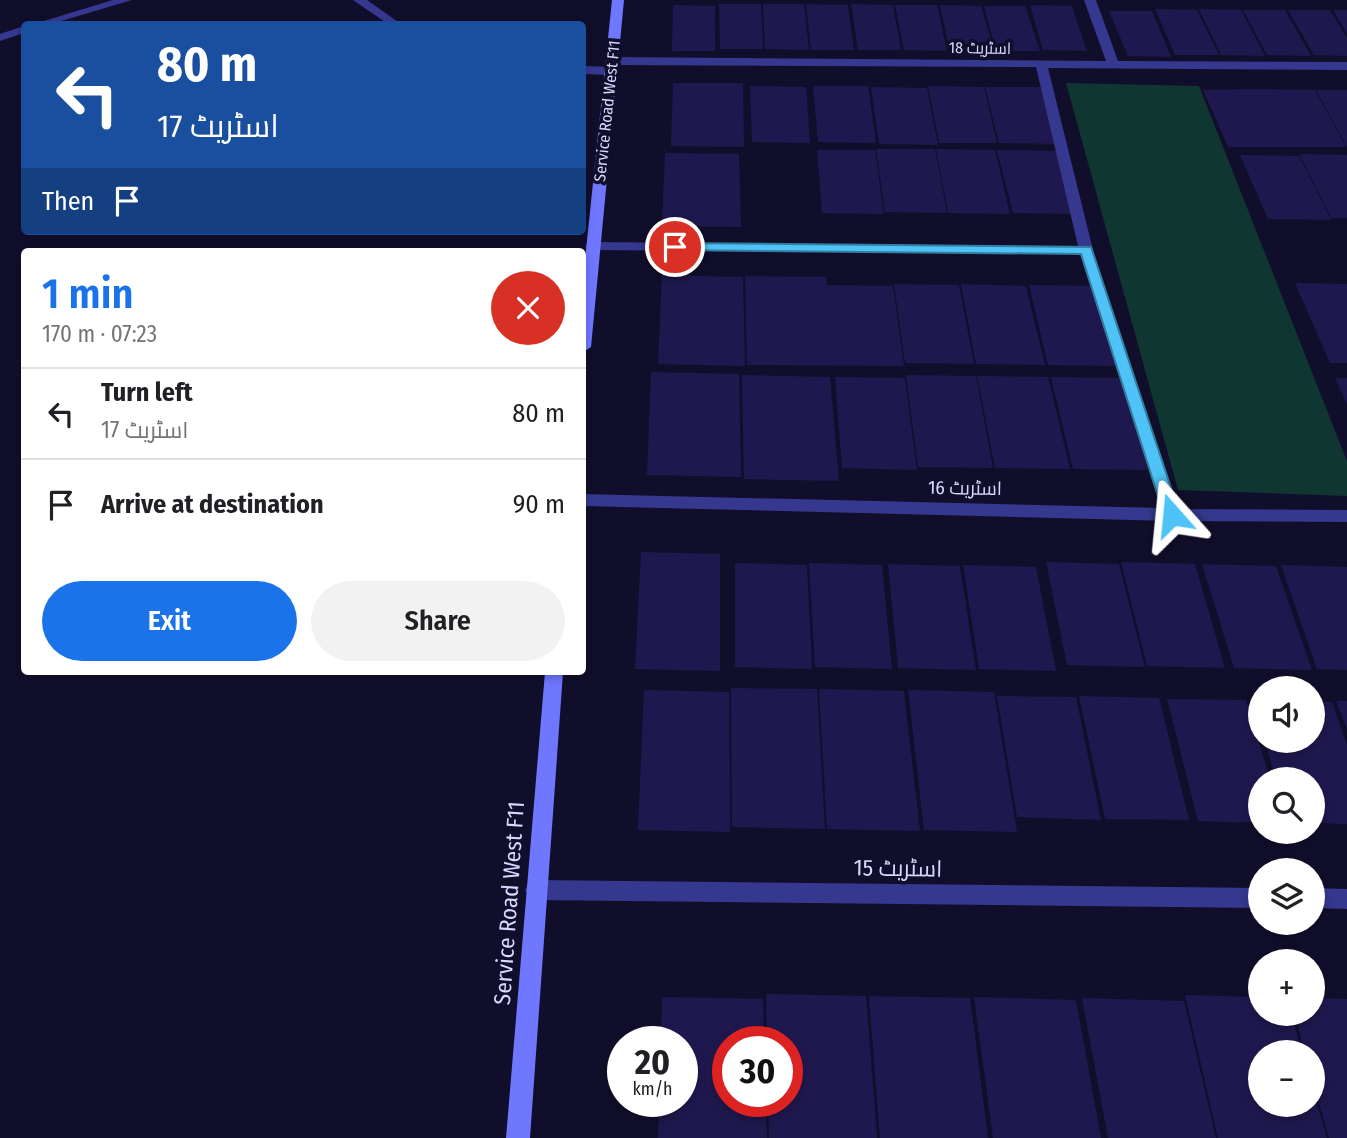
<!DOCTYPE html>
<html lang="en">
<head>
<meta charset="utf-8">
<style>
  :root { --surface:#fff; --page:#f2f2f2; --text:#202124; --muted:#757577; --line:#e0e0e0; --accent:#1a73e8 }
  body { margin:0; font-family:"Fira Sans Condensed",Cairo,sans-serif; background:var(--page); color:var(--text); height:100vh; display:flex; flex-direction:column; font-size:26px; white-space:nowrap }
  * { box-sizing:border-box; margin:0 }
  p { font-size:23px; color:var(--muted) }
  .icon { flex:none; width:38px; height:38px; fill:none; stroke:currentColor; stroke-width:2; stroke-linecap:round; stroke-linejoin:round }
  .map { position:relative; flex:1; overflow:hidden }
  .drawer { position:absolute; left:21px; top:248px; width:565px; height:427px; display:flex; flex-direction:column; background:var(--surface); border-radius:7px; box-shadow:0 4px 10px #0003 }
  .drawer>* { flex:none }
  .banner { position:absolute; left:21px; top:21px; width:565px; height:214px; border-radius:7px; box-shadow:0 4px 10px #0003; background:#1a4fa0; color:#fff; overflow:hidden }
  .tools { position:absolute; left:1248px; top:676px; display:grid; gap:14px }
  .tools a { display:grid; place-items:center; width:77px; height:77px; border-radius:50%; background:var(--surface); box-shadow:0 4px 10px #0003; font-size:35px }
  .speed { position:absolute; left:607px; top:1026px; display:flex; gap:14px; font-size:35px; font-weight:700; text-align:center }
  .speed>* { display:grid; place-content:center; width:91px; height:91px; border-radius:50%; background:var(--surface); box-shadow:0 4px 10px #0003; line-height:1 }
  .speed small { font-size:18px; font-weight:400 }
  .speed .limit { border:10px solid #d22; background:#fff; color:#111 }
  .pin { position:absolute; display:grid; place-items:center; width:60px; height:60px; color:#fff; margin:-30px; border:4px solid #fff; border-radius:50%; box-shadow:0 2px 7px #0007 }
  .me { position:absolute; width:77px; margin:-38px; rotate:342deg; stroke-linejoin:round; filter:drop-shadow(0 0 5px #0008) }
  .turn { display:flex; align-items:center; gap:24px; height:147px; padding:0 21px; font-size:32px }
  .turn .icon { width:91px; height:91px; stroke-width:2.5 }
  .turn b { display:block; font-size:49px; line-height:60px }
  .then { display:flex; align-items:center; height:66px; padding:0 21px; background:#0003; gap:14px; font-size:26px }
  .round { display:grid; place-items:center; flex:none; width:74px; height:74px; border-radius:37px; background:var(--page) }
  .headline { display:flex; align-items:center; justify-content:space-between; height:119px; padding:0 21px }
  h1 { font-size:42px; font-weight:600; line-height:52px; color:var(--accent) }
  .cta { display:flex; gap:14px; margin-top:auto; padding:14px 21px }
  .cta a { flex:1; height:80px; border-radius:42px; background:var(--accent); color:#fff; font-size:28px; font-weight:600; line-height:80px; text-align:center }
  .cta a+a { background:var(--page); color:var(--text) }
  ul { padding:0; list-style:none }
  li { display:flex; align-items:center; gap:21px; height:91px; padding:0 21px; border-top:2px solid var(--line) }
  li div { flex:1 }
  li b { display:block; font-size:26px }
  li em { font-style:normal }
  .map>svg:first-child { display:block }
  .green { fill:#103631 }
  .building { fill:#1f184e }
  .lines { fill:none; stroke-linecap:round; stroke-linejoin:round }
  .service { fill:#35388e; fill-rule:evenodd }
  .minor { fill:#35388e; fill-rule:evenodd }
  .secondary { fill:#6f77ff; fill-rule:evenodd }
  .route { fill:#4fc3f7; stroke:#337fa1; stroke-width:2 }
  .labels { text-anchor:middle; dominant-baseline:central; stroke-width:7; stroke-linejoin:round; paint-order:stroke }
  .far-street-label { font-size:16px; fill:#d9d8ff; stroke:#110e2b }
  .street-label { font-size:19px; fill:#d9d8ff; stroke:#110e2b }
  .near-street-label { font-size:23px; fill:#d9d8ff; stroke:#110e2b }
</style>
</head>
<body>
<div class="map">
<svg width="1347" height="1138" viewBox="0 0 1347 1138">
  <rect width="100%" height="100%" fill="#110e2b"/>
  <!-- green -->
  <polygon class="green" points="1066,83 1199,86 1347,461 1347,496 1178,490"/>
  <!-- building -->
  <g class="building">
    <polygon points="719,4 761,4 763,49 720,49"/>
    <polygon points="763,4 804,4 809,50 765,49"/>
    <polygon points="806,4 848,5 854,50 811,50"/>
    <polygon points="851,4 893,5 901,50 858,50"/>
    <polygon points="673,5 715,6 715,51 672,51"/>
    <polygon points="895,5 937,5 947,51 904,50"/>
    <polygon points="940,5 981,6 994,51 950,51"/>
    <polygon points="1030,5 1072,6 1087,51 1043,50"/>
    <polygon points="984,6 1025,6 1040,51 996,51"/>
    <polygon points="1155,9 1197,10 1219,55 1175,55"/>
    <polygon points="1199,9 1241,10 1265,56 1221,55"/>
    <polygon points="1243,10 1285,10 1311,56 1267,55"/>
    <polygon points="1288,10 1330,10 1347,38 1347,56 1314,55"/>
    <polygon points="1333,10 1347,10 1347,34"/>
    <polygon points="1109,11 1152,11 1171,57 1128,56"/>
    <polygon points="673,83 743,83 744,147 671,146"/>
    <polygon points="750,86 806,87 810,143 752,142"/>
    <polygon points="813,86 868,86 876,143 818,142"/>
    <polygon points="928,86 984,87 997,143 939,143"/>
    <polygon points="871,87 927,88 938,145 879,144"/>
    <polygon points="985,87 1041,87 1058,144 999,143"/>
    <polygon points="1259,89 1315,90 1346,147 1228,147 1203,90"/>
    <polygon points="1316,90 1347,90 1347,147"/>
    <polygon points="876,149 935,149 947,213 885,212"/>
    <polygon points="936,149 995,150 1010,214 948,213"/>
    <polygon points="817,150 875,150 884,214 822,213"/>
    <polygon points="997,150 1056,151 1075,214 1013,213"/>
    <polygon points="665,153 739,154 741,227 662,226"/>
    <polygon points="1299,154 1347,155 1347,218 1331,218"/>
    <polygon points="1240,155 1299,156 1331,220 1268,219"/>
    <polygon points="662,275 743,277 745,366 658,364"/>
    <polygon points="745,276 826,277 827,285 893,286 904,366 747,365"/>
    <polygon points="1295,283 1347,284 1347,363 1330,363"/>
    <polygon points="894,284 959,285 974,364 905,363"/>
    <polygon points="961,284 1026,286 1045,365 976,364"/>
    <polygon points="1029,285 1094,286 1118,366 1048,365"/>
    <polygon points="651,372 739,374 741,477 647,475"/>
    <polygon points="742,375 830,377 839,481 744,479"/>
    <polygon points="906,375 976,376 993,468 918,467"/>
    <polygon points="977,376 1048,377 1070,469 995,468"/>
    <polygon points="835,377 905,378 917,470 842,468"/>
    <polygon points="1051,377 1121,378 1148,470 1073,469"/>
    <polygon points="1335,378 1347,378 1347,404"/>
    <polygon points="641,552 720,554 720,671 635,669"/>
    <polygon points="1046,562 1119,564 1145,667 1067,665"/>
    <polygon points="1121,562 1195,564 1225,668 1147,666"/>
    <polygon points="735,563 807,565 812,669 735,667"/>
    <polygon points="809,563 882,565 892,669 815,667"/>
    <polygon points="888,564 960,566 976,670 898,668"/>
    <polygon points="1202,564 1276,566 1312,670 1234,668"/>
    <polygon points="963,565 1036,567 1056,671 979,669"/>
    <polygon points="1281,565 1347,567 1347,670 1317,669"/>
    <polygon points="731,688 817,689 825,829 732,827"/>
    <polygon points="819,689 904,691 920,831 827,829"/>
    <polygon points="644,690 729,692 730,832 638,830"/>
    <polygon points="908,690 994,692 1017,832 924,830"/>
    <polygon points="997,696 1076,697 1101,820 1017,817"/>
    <polygon points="1079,696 1159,698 1189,820 1105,819"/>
    <polygon points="1167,699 1246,700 1270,779 1260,779 1260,823 1198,821"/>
    <polygon points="1312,701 1332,702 1347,745 1347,824 1312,823 1312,779 1276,779 1264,740 1312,740"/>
    <polygon points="1336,701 1347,701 1347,729"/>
    <polygon points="766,994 866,996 877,1138 769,1138 768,1101 788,1101 788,1041 767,1041"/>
    <polygon points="1185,995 1260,997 1260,1013 1291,1013 1302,1052 1260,1052 1260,1104 1312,1104 1313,1091 1327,1138 1218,1138"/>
    <polygon points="869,996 970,998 988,1138 880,1138"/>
    <polygon points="662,997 763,999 764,1041 728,1041 728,1101 766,1101 767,1138 658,1138 659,1101 682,1101 682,1041 661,1041"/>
    <polygon points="974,997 1076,1000 1101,1138 993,1138"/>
    <polygon points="1082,998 1184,1001 1216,1138 1108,1138"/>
    <polygon points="1312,998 1347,999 1347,1138 1329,1138 1312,1079 1312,1052 1305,1052 1294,1013 1312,1013"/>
  </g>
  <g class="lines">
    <!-- service -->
    <g class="service">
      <polygon points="113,0 132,0 51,24 34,24"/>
      <polygon points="353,0 367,0 401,24 388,24"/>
      <polygon points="24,26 24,33 0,41 0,34"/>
      <polygon points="583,66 612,67 618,71 612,75 583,74"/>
    </g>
    <!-- minor -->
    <g class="minor">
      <polygon points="1084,0 1096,0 1118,61 1347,62 1347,70 1048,68 1093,250 1178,509 1347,510 1347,522 1172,521 583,506 583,494 1161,508 1080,254 592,250 585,246 592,242 1078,246 1036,67 613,65 607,61 613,57 1106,61"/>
      <polygon points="536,880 1260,888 1260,908 536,900 529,897 525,890 529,883"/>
      <polygon points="1312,888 1347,889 1347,909 1312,908"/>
    </g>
    <!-- secondary -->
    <g class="secondary">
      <polygon points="612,0 624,0 591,347 583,352 583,279"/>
      <polygon points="545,672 563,672 530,1138 506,1138"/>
    </g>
  </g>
  <!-- route -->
  <polygon class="route" points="675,243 1091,247 1180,515 1172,520 1164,515 1081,254 670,250 670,244"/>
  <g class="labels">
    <!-- far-street labels -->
    <g class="far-street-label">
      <text transform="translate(980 48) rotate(1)">اسٹریٹ 18</text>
      <text transform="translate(607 111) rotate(-84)">Service Road West F11</text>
    </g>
    <!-- street labels -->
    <g class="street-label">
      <text transform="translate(965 488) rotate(1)">اسٹریٹ 16</text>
    </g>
    <!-- near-street labels -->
    <g class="near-street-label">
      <text transform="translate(898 868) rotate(1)">اسٹریٹ 15</text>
      <text transform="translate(509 903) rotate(-86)">Service Road West F11</text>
    </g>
  </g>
</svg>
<div class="tools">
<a><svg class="icon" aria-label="sound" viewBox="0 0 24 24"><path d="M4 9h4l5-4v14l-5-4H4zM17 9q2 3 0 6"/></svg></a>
<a><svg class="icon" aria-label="search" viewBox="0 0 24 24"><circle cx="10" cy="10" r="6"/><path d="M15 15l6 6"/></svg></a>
<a><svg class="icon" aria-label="layers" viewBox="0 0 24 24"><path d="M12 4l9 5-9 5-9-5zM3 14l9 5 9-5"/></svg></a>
<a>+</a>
<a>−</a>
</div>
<div class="speed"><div>20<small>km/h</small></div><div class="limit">30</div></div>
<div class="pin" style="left:675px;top:247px;background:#d93025"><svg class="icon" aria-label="arrive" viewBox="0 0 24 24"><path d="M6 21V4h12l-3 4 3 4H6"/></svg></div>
<svg class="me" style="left:1172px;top:515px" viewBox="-20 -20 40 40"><path d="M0-17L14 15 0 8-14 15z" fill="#4fc3f7" stroke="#fff" stroke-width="4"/></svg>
<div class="banner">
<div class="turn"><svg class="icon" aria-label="left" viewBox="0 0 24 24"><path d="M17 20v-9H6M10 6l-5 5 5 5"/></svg><div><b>80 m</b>اسٹریٹ 17</div></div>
<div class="then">Then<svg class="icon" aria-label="arrive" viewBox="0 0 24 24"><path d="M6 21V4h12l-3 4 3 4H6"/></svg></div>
</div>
<section class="drawer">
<div class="headline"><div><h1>1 min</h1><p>170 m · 07:23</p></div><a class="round" style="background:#d93025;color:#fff"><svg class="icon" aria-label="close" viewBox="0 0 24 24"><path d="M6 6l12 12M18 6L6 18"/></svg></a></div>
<ul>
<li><svg class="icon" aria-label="left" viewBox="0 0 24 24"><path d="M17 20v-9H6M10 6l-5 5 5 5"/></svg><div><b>Turn left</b><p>اسٹریٹ 17</p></div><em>80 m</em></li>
<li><svg class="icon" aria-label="arrive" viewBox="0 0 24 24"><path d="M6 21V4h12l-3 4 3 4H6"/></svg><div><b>Arrive at destination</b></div><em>90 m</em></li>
</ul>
<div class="cta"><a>Exit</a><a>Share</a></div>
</section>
</div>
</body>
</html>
